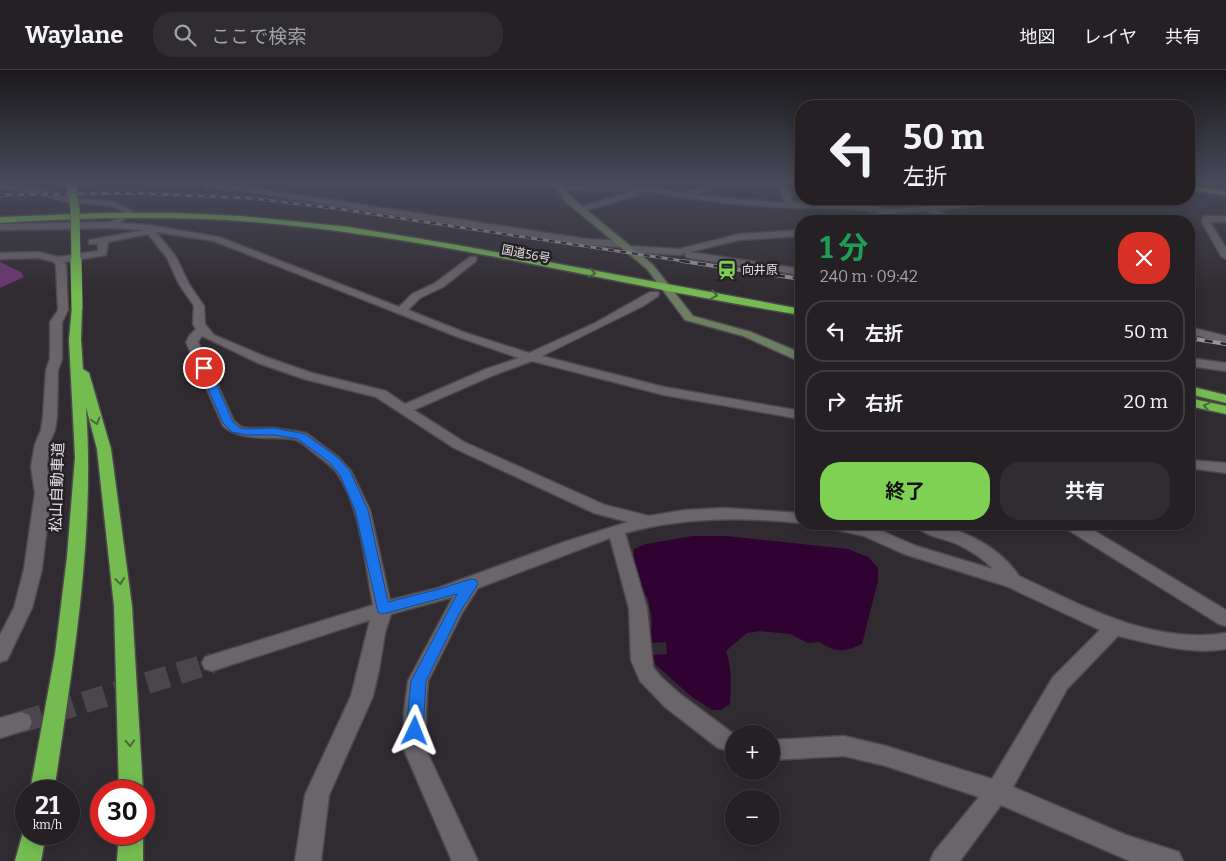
<!DOCTYPE html>
<html lang="ja">
<head>
<meta charset="utf-8">
<style>
  :root { --surface:#242024; --page:#302d31; --text:#f1f3f6; --muted:#a3a3a6; --line:#413e41; --accent:#7ed153 }
  body { margin:0; font-family:Bitter,"Noto Sans JP",serif; background:var(--page); color:var(--text); height:100vh; display:flex; flex-direction:column; font-size:19px; white-space:nowrap }
  * { box-sizing:border-box; margin:0 }
  p { font-size:16px; color:var(--muted) }
  .icon { flex:none; width:28px; height:28px; fill:none; stroke:currentColor; stroke-width:2; stroke-linecap:round; stroke-linejoin:round }
  .map { position:relative; flex:1; overflow:hidden }
  .side { position:absolute; left:795px; top:145px; width:400px; height:315px; display:flex; flex-direction:column; background:var(--surface); border-radius:20px; box-shadow:0 2px 12px #0003,0 0 0 1px var(--line) }
  .side>* { flex:none }
  .hud { position:absolute; left:795px; top:30px; width:400px; height:105px; border-radius:20px; box-shadow:0 2px 12px #0003,0 0 0 1px var(--line); background:#242024; color:var(--text); overflow:hidden }
  .fabs { position:absolute; left:725px; top:655px; display:grid; gap:10px }
  .fabs a { display:grid; place-items:center; width:55px; height:55px; border-radius:50%; background:var(--surface); box-shadow:0 2px 12px #0003,0 0 0 1px var(--line); font-size:25px }
  .speed { position:absolute; left:15px; top:710px; display:flex; gap:10px; font-size:25px; font-weight:700; text-align:center }
  .speed>* { display:grid; place-content:center; width:65px; height:65px; border-radius:50%; background:var(--surface); box-shadow:0 2px 12px #0003,0 0 0 1px var(--line); line-height:1 }
  .speed small { font-size:12px; font-weight:400 }
  .speed .limit { border:8px solid #d22; background:#fff; color:#111 }
  .pin { position:absolute; display:grid; place-items:center; width:42px; height:42px; color:#fff; margin:-21px; border:2px solid #fff; border-radius:50%; box-shadow:0 1px 5px #0007 }
  .me { position:absolute; width:55px; margin:-28px; rotate:2deg; stroke-linejoin:round; filter:drop-shadow(0 0 4px #0008) }
  .turn { display:flex; align-items:center; gap:18px; height:105px; padding:0 25px; font-size:22px }
  .turn .icon { width:65px; height:65px; stroke-width:2.5 }
  .turn b { display:block; font-size:35px; line-height:42px }
  .round { display:grid; place-items:center; flex:none; width:52px; height:52px; border-radius:20px; background:var(--page) }
  .head { display:flex; align-items:center; justify-content:space-between; height:85px; padding:0 25px }
  h1 { font-size:30px; font-weight:700; line-height:38px; color:#1e9e55 }
  .action { display:flex; gap:10px; margin-top:auto; padding:10px 25px }
  .action a { flex:1; height:58px; border-radius:20px; background:var(--accent); color:#111; font-size:20px; font-weight:700; line-height:58px; text-align:center }
  .action a+a { background:var(--page); color:var(--text) }
  ul { padding:0; list-style:none }
  li { display:flex; align-items:center; gap:15px; height:62px; margin:0 10px 8px; padding:0 15px; border:2px solid var(--line); border-radius:20px }
  li div { flex:1 }
  li b { display:block; font-size:19px }
  li em { font-style:normal }
  header { display:flex; align-items:center; gap:30px; box-sizing:border-box; height:70px; padding:0 25px; background:var(--surface); border-bottom:1px solid var(--line) }
  header strong { font-size:24px }
  nav { display:flex; gap:28px; margin-inline-start:auto; font-size:18px }
  .search { width:350px; height:45px; background:var(--page); display:flex; align-items:center; gap:12px; box-sizing:border-box; padding:0 18px; border-radius:20px; color:var(--muted); font-size:19px }
  .map>svg:first-child { display:block }
  .green { fill:#6f3673 }
  .water { fill:#2f0232 }
  .lines { fill:none; stroke-linecap:round; stroke-linejoin:round }
  .street-tunnel { stroke:#4b464b; stroke-width:22; stroke-dasharray:22 11; stroke-linecap:butt }
  .street-casing { stroke:#4d484d; stroke-width:3 }
  .secondary-casing { stroke:#4d484d; stroke-width:3 }
  .highway-casing { stroke:#4d484d; stroke-width:3 }
  .street { fill:#6a646b; fill-rule:evenodd }
  .secondary { fill:#6d7e63; fill-rule:evenodd }
  .highway { fill:#75bc50; fill-rule:evenodd }
  .rail-far1-casing { stroke:#999599; stroke-width:3 }
  .rail-casing { stroke:#999599; stroke-width:4 }
  .rail-far1 { stroke:#262126; stroke-width:2; stroke-dasharray:6; stroke-linecap:butt }
  .rail { stroke:#262126; stroke-width:2.5; stroke-dasharray:8; stroke-linecap:butt }
  .highway-bridge-far1-casing { stroke:#4d484d; stroke-width:10; stroke-linecap:butt }
  .highway-bridge-casing { stroke:#4d484d; stroke-width:12; stroke-linecap:butt }
  .highway-bridge-far1 { stroke:#75bc50; stroke-width:9 }
  .highway-bridge { stroke:#75bc50; stroke-width:11 }
  .oneway { stroke:#4a6739 }
  .route { fill:#1a73e8; stroke:#114b97 }
  .labels { text-anchor:middle; dominant-baseline:central; stroke-width:5; stroke-linejoin:round; paint-order:stroke }
  .far-street-label { font-size:12px; fill:#e3e0e3; stroke:#262126 }
  .far-poi-label { font-size:12px; fill:#e3e0e3; stroke:#262126; text-anchor:start }
  .street-label { font-size:15px; fill:#e3e0e3; stroke:#262126 }
</style>
</head>
<body>
<header>
<strong>Waylane</strong>
<div class="search"><svg class="icon" aria-label="search" viewBox="0 0 24 24"><circle cx="10" cy="10" r="6"/><path d="M15 15l6 6"/></svg>ここで検索</div>
<nav><a>地図</a><a>レイヤ</a><a>共有</a></nav>
</header>
<div class="map">
<svg width="1226" height="791" viewBox="0 0 1226 791">
  <rect width="100%" height="100%" fill="#302b30"/>
  <!-- green -->
  <polygon class="green" points="0,192 21,202 24,207 0,218"/>
  <!-- water -->
  <path class="water" d="M693,466H726L848,479L868,487L878,498V511L862,574C846,582 834,583 820,572L808,573L790,564L760,561L747,563L726,581C732,598 731,616 730,634L721,640H712L692,627L656,595L652,585L667,584L666,572L650,573L652,550L648,529L637,513L633,497L634,479L646,474Z"/>
  <g class="lines">
    <!-- street-tunnel -->
    <polyline class="street-tunnel" points="21,652 212,593"/>
    <defs>
      <g id="street">
        <polygon points="201,113 220,113 587,169 623,171 628,174 623,177 587,175 205,115"/>
        <path d="M536,113H559L558,116L645,117L684,123L718,113H731L693,125L785,133L781,122L773,113H781L789,121L793,133H848L893,139L964,134L999,129H1018L1014,131L937,140L959,151H948L926,141L892,143L865,151H852L853,149L880,142C845,137 813,139 778,137C733,135 689,129 645,121H637L638,125L581,142H578V138L633,121L558,120L554,118L556,116L540,115Z"/>
        <path d="M0,114L39,119L61,127L114,132L133,141L120,153L148,155L219,167L399,237L412,224L435,213L470,187H476V191L443,217L420,228L408,240L466,263L529,283L595,253L650,222H658L659,224L658,226L643,236L542,286L664,317L801,341V349L664,325L532,291L494,305L414,340L464,372L605,435L649,446L685,440L724,438L801,443V453C741,447 684,447 625,463L647,538L653,597L661,607L680,624L731,662L739,664H734V682L718,678L665,637L640,611L631,590L629,538L610,468L478,518L462,543L428,611L426,642V680L478,791H452L404,680V642L408,611L453,527L391,544L385,563L379,600L373,626L329,725L321,791H295L305,725L351,626L370,550L212,601L205,599L202,593L205,587L373,535C365,494 361,441 339,406C334,397 323,390 314,383C308,378 301,370 292,369C270,366 241,372 223,356L186,272L190,265L196,259L193,254L194,236L179,214L167,188L148,164L108,172L106,185L64,192L66,195L68,240L62,252V289L58,300L57,346L55,360L49,374L47,397L51,423L42,499L32,538L7,590L0,592V565L14,538L24,499L35,423L31,397L35,374L41,360L43,346L46,300L50,289V252L58,240L56,195L54,192L39,188L0,189V183L39,182L58,187L98,181V174H89V170L145,160L112,158L0,160V154L110,152L124,142L112,136L60,131L38,123L0,118ZM156,162L214,171L458,267L519,288L486,299L405,334L386,321L312,303L266,287L214,265L205,254L204,236L189,214L176,187ZM202,266L258,293L304,309L376,327L454,378L594,443L628,452L564,472L438,518L390,530L370,440L351,401L338,387L306,363L274,358H246L241,357L234,351L198,272Z"/>
        <polygon points="1206,146 1226,146 1226,152 1210,152 1226,178 1226,189 1221,186 1202,152 1203,147"/>
        <polygon points="801,160 801,166 739,170 690,182 801,199 801,205 689,188 686,187 685,183 680,185 629,182 624,179 629,176 680,179 739,164"/>
        <polygon points="1189,257 1226,266 1226,274 1189,263"/>
        <polygon points="1189,288 1226,293 1226,301 1189,296"/>
        <polygon points="1189,390 1226,393 1226,403 1189,398"/>
        <path d="M827,454L868,455L916,476L993,499C983,489 970,480 957,474C944,468 924,467 916,454C952,452 999,475 1019,506C1083,536 1153,575 1226,563V579C1189,585 1154,574 1118,566L1067,619L1013,717L1126,765L1179,782L1183,791H1130L1001,735L960,791H930L934,782L979,727L886,696L844,686L771,690V670L844,666L886,676L992,709L1053,607L1100,560L1006,516L904,484L864,466L829,458Z"/>
        <polygon points="1063,454 1083,454 1226,540 1226,556 1219,554 1065,458"/>
        <polygon points="21,642 29,645 32,652 29,659 0,668 0,648"/>
      </g>
      <polygon id="secondary" points="552,113 560,113 571,127 653,195 693,246 751,262 801,283 801,289 794,289 743,266 685,250 647,199 565,131"/>
      <g id="highway">
        <polygon points="1189,116 1226,121 1226,125 1189,120"/>
        <path d="M104,143H172L242,146L349,157L457,175L801,239V245C626,217 453,171 276,154C184,145 92,147 0,153V147Z"/>
        <path d="M77,234L82,237L81,270L83,299L89,303L111,379L132,536L143,721H119L114,536L97,379L86,337C95,466 73,594 54,721H30L55,584L67,487L75,387L69,270L72,237Z"/>
        <polygon points="1189,316 1226,325 1226,333 1189,324"/>
        <polygon points="1189,328 1226,336 1226,344 1189,336"/>
        <polygon points="25,755 26,764 46,764 41,791 15,791"/>
        <polygon points="119,764 143,764 143,791 117,791"/>
      </g>
    </defs>
    <!-- street casing -->
    <use href="#street" class="street-casing"/>
    <!-- secondary casing -->
    <use href="#secondary" class="secondary-casing"/>
    <!-- highway casing -->
    <use href="#highway" class="highway-casing"/>
    <!-- street -->
    <use href="#street" class="street"/>
    <!-- secondary -->
    <use href="#secondary" class="secondary"/>
    <!-- highway -->
    <use href="#highway" class="highway"/>
    <defs>
      <g id="rail-far1">
        <polyline points="187,113 229,120"/>
        <polyline points="0,125 132,123 249,128 333,138 690,192"/>
      </g>
      <g id="rail">
        <polyline points="682,191 801,209"/>
        <polyline points="1189,268 1226,274"/>
      </g>
    </defs>
    <!-- rail-far1 casing -->
    <use href="#rail-far1" class="rail-far1-casing"/>
    <!-- rail casing -->
    <use href="#rail" class="rail-casing"/>
    <!-- rail-far1 -->
    <use href="#rail-far1" class="rail-far1"/>
    <!-- rail -->
    <use href="#rail" class="rail"/>
    <defs>
      <polyline id="highway-bridge-far1" points="71,113 75,139 76,192"/>
      <polyline id="highway-bridge" points="76,191 77,237"/>
    </defs>
    <!-- highway-bridge-far1 casing -->
    <use href="#highway-bridge-far1" class="highway-bridge-far1-casing"/>
    <!-- highway-bridge casing -->
    <use href="#highway-bridge" class="highway-bridge-casing"/>
    <!-- highway-bridge-far1 -->
    <use href="#highway-bridge-far1" class="highway-bridge-far1"/>
    <!-- highway-bridge -->
    <use href="#highway-bridge" class="highway-bridge"/>
  </g>
  <!-- one-way arrows -->
  <defs><path id="oneway-chevron" d="M-2-3.5L2.5 0L-2 3.5" fill="none" stroke-width="1.6" stroke-linecap="round" stroke-linejoin="round" transform="scale(1.25)"/></defs>
  <g class="oneway">
    <use href="#oneway-chevron" transform="translate(592 203) rotate(10)"/>
    <use href="#oneway-chevron" transform="translate(714 225) rotate(11)"/>
    <use href="#oneway-chevron" transform="translate(1207 336) rotate(-167)"/>
    <use href="#oneway-chevron" transform="translate(96 351) rotate(75)"/>
    <use href="#oneway-chevron" transform="translate(120 511) rotate(83)"/>
    <use href="#oneway-chevron" transform="translate(130 673) rotate(87)"/>
  </g>
  <!-- sky -->
  <linearGradient id="sky" x2="0" y2="1"><stop stop-color="#1a181a"/><stop offset="0.5" stop-color="#484a59"/><stop offset="1" stop-color="#484a59" stop-opacity="0"/></linearGradient>
  <rect width="1226" height="224" fill="url(#sky)"/>
  <!-- route -->
  <polygon class="route" points="204,295 209,298 233,352 240,358 246,359 274,358 305,364 337,387 350,401 368,440 388,532 439,519 471,509 476,510 478,514 460,542 426,611 423,661 421,666 415,668 409,666 406,661 411,611 457,524 383,544 378,542 355,440 340,405 329,392 298,369 274,365 246,365 232,362 223,353 199,298"/>
  <!-- icons -->
  <defs>
    <symbol id="station-bare" viewBox="-9 -9 18 18"><path d="M-3-6H3Q5-6 5-4V2Q5 4 3 4L4.5 6H3L1.5 4h-3L-3 6H-4.5L-3 4Q-5 4-5 2V-4Q-5-6-3-6ZM-3.5-4v3h7v-3ZM-3.5 1v1.5H-2V1ZM2 1v1.5H3.5V1Z" fill="#7ed153" stroke="#262126" stroke-width="2.5" paint-order="stroke"/></symbol>
  </defs>
  <g fill-rule="evenodd">
    <use href="#station-bare" x="713" y="186" width="28" height="28"/>
  </g>
  <g class="labels">
    <!-- far-street labels -->
    <g class="far-street-label">
      <text transform="translate(526 184) rotate(11)">国道56号</text>
    </g>
    <!-- far-poi labels -->
    <g class="far-poi-label">
      <text x="742" y="200">向井原</text>
    </g>
    <!-- street labels -->
    <g class="street-label">
      <text transform="translate(57 417) rotate(-88)">松山自動車道</text>
    </g>
  </g>
</svg>
<div class="fabs">
<a>+</a>
<a>−</a>
</div>
<div class="speed"><div>21<small>km/h</small></div><div class="limit">30</div></div>
<div class="pin" style="left:204px;top:298px;background:#d93025"><svg class="icon" aria-label="arrive" viewBox="0 0 24 24"><path d="M6 21V4h12l-3 4 3 4H6"/></svg></div>
<svg class="me" style="left:415px;top:661px" viewBox="-20 -20 40 40"><path d="M0-17L14 15 0 8-14 15z" fill="#1a73e8" stroke="#fff" stroke-width="4"/></svg>
<div class="hud">
<div class="turn"><svg class="icon" aria-label="left" viewBox="0 0 24 24"><path d="M17 20v-9H6M10 6l-5 5 5 5"/></svg><div><b>50 m</b>左折</div></div>
</div>
<section class="side">
<div class="head"><div><h1>1 分</h1><p>240 m · 09:42</p></div><a class="round" style="background:#d93025;color:#fff"><svg class="icon" aria-label="close" viewBox="0 0 24 24"><path d="M6 6l12 12M18 6L6 18"/></svg></a></div>
<ul>
<li><svg class="icon" aria-label="left" viewBox="0 0 24 24"><path d="M17 20v-9H6M10 6l-5 5 5 5"/></svg><div><b>左折</b></div><em>50 m</em></li>
<li><svg class="icon" aria-label="right" viewBox="0 0 24 24"><path d="M7 20v-9h11M14 6l5 5-5 5"/></svg><div><b>右折</b></div><em>20 m</em></li>
</ul>
<div class="action"><a>終了</a><a>共有</a></div>
</section>
</div>
</body>
</html>
